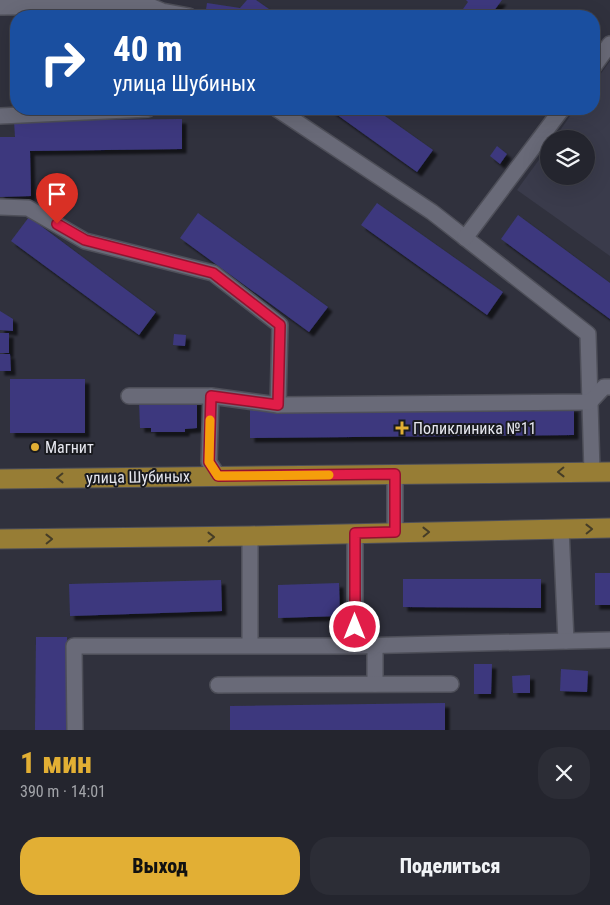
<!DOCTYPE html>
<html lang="ru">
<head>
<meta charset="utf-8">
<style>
  :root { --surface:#24252e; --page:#2c2d36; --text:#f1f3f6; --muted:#a3a5aa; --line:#41424a; --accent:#e2af34 }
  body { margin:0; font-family:"Roboto Condensed",sans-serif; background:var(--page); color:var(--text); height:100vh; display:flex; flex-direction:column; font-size:19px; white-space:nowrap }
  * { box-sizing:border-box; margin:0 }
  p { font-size:16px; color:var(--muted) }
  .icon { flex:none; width:28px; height:28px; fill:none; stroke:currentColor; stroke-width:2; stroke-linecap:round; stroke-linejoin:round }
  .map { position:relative; height:730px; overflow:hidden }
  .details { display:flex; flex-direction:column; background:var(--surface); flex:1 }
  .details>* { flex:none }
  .top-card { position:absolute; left:10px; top:10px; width:590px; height:105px; border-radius:20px; box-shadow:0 5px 20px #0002,0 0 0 1px var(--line); background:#1a4fa0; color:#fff; overflow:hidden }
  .fabs { position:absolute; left:540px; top:130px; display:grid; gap:10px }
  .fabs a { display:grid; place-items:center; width:55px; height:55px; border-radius:50%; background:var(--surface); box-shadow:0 5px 20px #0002,0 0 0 1px var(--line); font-size:25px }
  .pin { position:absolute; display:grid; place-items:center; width:42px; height:42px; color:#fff; margin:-51px -21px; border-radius:50% 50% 50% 0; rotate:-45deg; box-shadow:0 0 5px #0007 }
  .pin .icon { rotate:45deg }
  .me { position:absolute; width:55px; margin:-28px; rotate:0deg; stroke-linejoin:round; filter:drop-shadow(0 0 4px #0008) }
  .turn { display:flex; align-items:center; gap:18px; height:105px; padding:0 20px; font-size:22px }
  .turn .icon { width:65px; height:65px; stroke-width:2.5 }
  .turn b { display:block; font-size:35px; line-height:42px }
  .round { display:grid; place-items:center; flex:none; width:52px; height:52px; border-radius:20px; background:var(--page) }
  .summary { display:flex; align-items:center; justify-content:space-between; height:85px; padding:0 20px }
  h1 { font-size:30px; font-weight:800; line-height:38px; color:var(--accent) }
  .cta { display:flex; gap:10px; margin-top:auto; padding:10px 20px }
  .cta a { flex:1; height:58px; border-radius:20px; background:var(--accent); color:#111; font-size:20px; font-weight:800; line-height:58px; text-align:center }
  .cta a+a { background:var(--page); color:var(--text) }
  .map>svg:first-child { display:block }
  .built { fill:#3a3b4b }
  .building { fill:#3c397e; filter:url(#shadow) }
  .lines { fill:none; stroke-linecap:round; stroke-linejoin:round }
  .minor-casing { stroke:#4e4f59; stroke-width:18 }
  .major-casing { stroke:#4e4f59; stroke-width:21 }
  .minor { stroke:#696a78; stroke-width:15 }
  .major { stroke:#977d35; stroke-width:19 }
  .oneway { stroke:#453d27 }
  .route-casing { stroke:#92132f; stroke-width:12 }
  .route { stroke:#e11d48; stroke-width:9 }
  .slow { stroke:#f59e0b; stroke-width:9 }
  .poi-dot { fill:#e2af34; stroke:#191a1f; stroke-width:2 }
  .labels { text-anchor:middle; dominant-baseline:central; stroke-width:4; stroke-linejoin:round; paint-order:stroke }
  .poi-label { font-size:16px; fill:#e6e7ef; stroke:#191a1f; text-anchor:start }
  .street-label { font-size:16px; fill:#e6e7ef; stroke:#191a1f }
</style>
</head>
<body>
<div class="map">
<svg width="610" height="730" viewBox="0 0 610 730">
  <defs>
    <filter id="shadow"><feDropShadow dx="4.5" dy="4.5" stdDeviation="1" flood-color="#0009"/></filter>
  </defs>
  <rect width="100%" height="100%" fill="#30313d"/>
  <!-- built -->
  <polygon class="built" points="610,61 610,256 517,190 549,146 549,176 586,176 586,139 554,139 575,109 594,109 594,83"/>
  <!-- building -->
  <g class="building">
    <polygon points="247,0 256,0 279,16 205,16 207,3 240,8"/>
    <polygon points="466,0 502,0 490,16 458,16 468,2"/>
    <polygon points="329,109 375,109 433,150 417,172"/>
    <polygon points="182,119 182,149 30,151 31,196 0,197 0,137 15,137 14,121"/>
    <polygon points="497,146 507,154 500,164 490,156"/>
    <polygon points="377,203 503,292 487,315 361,225"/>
    <polygon points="198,213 328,307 309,332 180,238"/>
    <polygon points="518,215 610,283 610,319 501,239"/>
    <polygon points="29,217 156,312 139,335 11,241"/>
    <polygon points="0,311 13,319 13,331 0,330"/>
    <rect x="0" y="333" width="9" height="20"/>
    <polygon points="174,334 186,335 185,346 173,345"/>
    <polygon points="0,354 10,354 11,371 0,371"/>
    <rect x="10" y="379" width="75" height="54"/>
    <polygon points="197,399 197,428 185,429 185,432 151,432 151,428 140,428 139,401"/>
    <polygon points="574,407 574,435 250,438 250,409"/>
    <rect x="595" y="573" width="15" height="32"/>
    <polygon points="403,579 541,579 541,608 403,607"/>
    <polygon points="221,580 222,611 70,616 69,584"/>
    <polygon points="339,583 340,616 278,618 278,585"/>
    <polygon points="36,637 67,637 67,730 35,730"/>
    <polygon points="474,664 492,664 491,694 474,694"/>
    <polygon points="561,669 588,671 587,692 560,691"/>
    <polygon points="530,675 530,693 513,693 512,676"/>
    <polygon points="445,703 445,730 230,730 230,706"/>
  </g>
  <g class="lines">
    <defs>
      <g id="minor">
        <polyline points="0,7 150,6 162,11 189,16"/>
        <polyline points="594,66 610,44"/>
        <polyline points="277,109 432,212 588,334 592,472"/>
        <polyline points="0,116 148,109"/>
        <polyline points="0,207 28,208 85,241 213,273 280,325 278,405"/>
        <polyline points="465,238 562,109"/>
        <polyline points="129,396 211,396 278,405 590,402 604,387 610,387"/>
        <polyline points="211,396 209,462 218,476"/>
        <polyline points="561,529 566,641"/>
        <polyline points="395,532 395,474"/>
        <polyline points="250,645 250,536"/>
        <polyline points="355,646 355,533"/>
        <polyline points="375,684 375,645"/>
        <polyline points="218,685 451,684"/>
        <polyline points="75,730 74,646 355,646 610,640"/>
      </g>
      <g id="major">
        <polyline points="0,479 610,472"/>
        <polyline points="0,539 250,536 610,528"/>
      </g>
    </defs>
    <!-- minor casing -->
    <use href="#minor" class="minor-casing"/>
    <!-- major casing -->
    <use href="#major" class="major-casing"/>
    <!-- minor -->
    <use href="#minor" class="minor"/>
    <!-- major -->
    <use href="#major" class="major"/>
  </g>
  <!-- one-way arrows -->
  <defs><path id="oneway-chevron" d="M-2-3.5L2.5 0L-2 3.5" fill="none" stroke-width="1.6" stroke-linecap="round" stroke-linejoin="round" transform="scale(1.25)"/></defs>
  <g class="oneway">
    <use href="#oneway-chevron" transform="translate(561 472) rotate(179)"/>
    <use href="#oneway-chevron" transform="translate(60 478) rotate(179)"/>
    <use href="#oneway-chevron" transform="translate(589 529) rotate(-1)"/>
    <use href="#oneway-chevron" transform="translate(426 532) rotate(-1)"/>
    <use href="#oneway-chevron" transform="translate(211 537) rotate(-1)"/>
    <use href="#oneway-chevron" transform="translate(49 539) rotate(-1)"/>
  </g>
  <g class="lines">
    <defs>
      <polyline id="route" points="57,224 85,240 213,273 280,325 278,405 211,396 209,462 218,476 395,474 395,532 355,533 355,627"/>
    </defs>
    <!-- route casing -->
    <use href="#route" class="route-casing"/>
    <!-- route -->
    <use href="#route" class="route"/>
    <!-- slow -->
    <polyline class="slow" points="210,420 209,462 218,476 329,475"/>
  </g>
  <!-- markers -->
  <g class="poi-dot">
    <path d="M399.5 420.5h5v5h5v5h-5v5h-5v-5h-5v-5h5z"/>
    <circle cx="35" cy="447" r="5"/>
  </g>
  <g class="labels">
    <!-- poi labels -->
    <g class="poi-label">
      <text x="413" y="428">Поликлиника №11</text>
      <text x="45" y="447">Магнит</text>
    </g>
    <!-- street labels -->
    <g class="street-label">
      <text transform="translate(138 477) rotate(-1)">улица Шубиных</text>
    </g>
  </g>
</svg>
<div class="fabs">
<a><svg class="icon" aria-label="layers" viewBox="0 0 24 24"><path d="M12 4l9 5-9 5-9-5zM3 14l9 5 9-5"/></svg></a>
</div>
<div class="pin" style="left:57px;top:224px;background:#d93025"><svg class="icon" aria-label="arrive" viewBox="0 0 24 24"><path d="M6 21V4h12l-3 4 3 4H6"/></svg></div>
<svg class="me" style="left:355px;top:627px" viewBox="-20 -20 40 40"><circle r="17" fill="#e11d48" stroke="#fff" stroke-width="3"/><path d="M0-11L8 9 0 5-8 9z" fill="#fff"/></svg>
<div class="top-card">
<div class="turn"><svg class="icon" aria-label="right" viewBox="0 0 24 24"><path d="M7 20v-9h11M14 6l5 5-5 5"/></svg><div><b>40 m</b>улица Шубиных</div></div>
</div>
</div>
<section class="details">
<div class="summary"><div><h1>1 мин</h1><p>390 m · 14:01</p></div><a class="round"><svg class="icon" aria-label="close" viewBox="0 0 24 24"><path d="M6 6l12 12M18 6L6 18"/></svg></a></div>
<div class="cta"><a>Выход</a><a>Поделиться</a></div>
</section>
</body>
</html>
